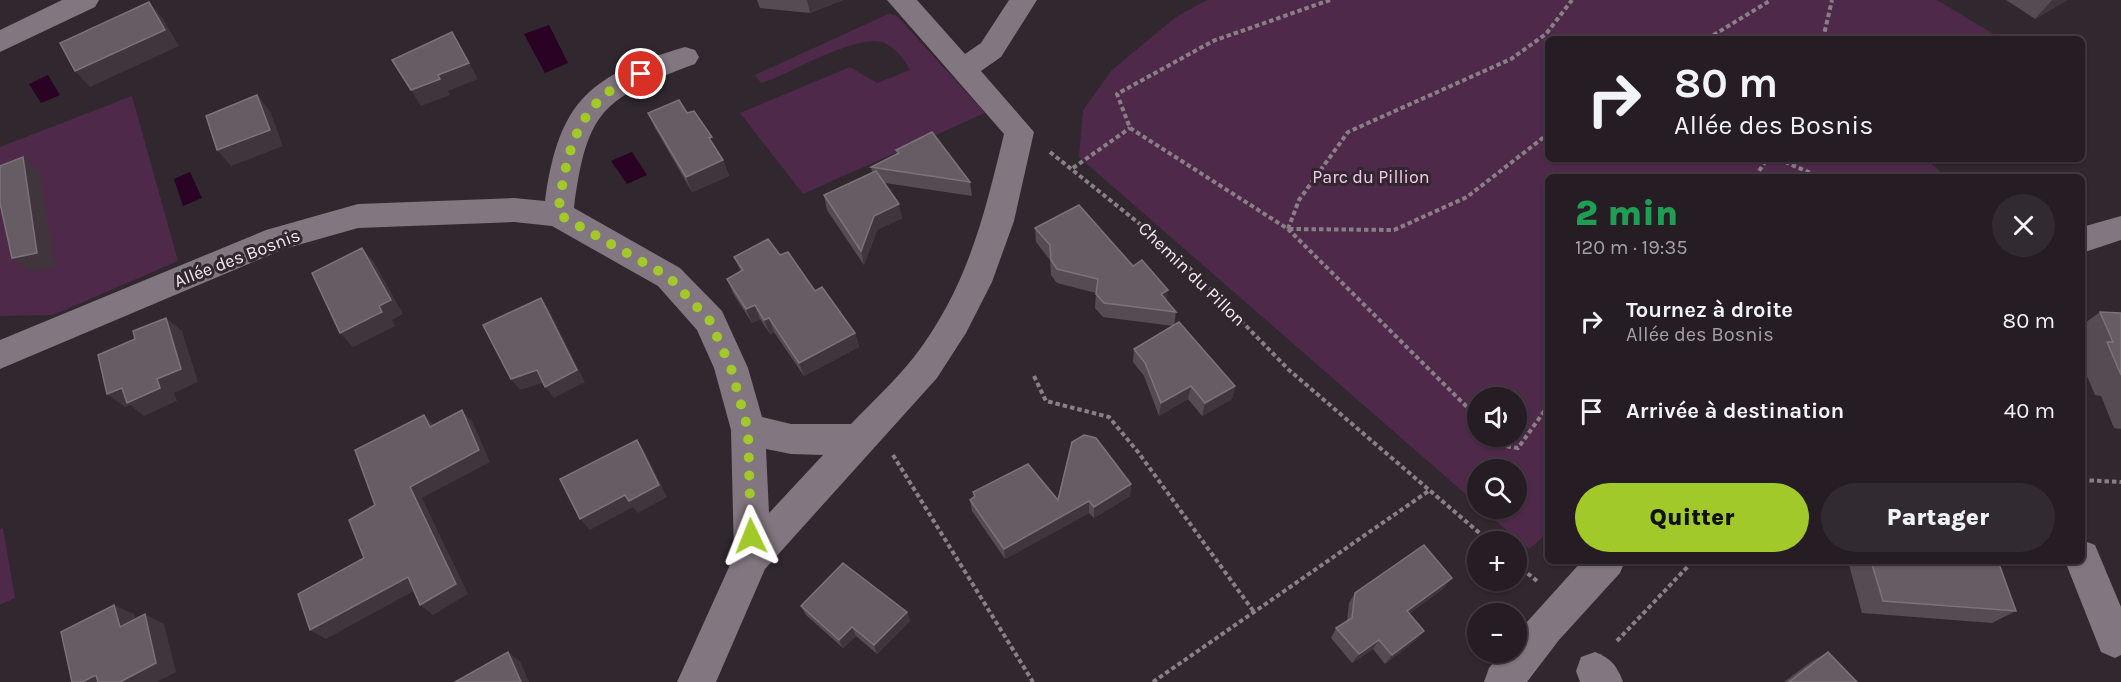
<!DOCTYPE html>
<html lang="fr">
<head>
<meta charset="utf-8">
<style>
  :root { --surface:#251d23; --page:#312a30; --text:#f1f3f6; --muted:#a3a2a6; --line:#423b41; --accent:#a1c92a }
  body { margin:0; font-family:Karla,sans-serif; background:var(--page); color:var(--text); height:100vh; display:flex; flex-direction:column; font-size:22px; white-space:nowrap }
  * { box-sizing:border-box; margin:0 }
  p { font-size:20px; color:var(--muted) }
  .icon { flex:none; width:33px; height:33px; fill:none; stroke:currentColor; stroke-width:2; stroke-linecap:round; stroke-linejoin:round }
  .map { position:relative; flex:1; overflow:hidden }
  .sheet { position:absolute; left:1545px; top:174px; width:540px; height:390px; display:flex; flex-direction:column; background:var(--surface); border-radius:9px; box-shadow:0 2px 4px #0004,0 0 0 2px var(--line) }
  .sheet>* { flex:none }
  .banner { position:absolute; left:1545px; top:36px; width:540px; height:126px; border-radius:9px; box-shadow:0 2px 4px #0004,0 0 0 2px var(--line); background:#251d23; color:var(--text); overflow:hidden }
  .controls { position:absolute; left:1467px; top:387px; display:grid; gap:12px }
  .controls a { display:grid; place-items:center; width:60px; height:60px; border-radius:50%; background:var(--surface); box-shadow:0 2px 4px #0004,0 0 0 2px var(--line); font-size:30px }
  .pin { position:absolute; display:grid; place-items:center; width:51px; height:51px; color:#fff; margin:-26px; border:3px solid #fff; border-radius:50%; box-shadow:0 2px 6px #0007 }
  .me { position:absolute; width:66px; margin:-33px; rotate:358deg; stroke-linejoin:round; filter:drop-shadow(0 0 4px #0008) }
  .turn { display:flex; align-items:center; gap:21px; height:126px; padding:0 30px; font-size:27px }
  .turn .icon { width:78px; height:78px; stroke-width:2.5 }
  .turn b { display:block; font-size:42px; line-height:51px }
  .round { display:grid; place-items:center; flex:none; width:63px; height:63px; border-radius:32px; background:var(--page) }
  .headline { display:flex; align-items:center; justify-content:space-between; height:102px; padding:0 30px }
  h1 { font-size:36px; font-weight:800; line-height:45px; color:#1e9e55 }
  .primary-button { display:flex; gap:12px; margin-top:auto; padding:12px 30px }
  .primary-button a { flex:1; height:69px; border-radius:36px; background:var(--accent); color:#111; font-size:24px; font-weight:800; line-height:69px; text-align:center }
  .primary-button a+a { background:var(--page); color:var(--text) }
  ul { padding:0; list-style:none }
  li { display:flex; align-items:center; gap:18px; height:90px; padding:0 30px }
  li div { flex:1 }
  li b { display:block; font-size:22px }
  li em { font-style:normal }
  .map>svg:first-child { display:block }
  .green { fill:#4f2949; fill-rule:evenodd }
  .water { fill:#290224 }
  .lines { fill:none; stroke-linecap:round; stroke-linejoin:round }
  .path { stroke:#898087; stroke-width:4; stroke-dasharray:4.5 3; stroke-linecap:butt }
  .minor { fill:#827680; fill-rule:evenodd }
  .wall { fill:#564b53 }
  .shaded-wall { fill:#40353d }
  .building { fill:#665c63; stroke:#7c7279; stroke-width:1.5 }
  .route { stroke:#a1c92a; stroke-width:10; stroke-dasharray:0 18 }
  .labels { text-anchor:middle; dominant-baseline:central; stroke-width:6; stroke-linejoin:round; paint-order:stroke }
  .park-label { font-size:18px; fill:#fac6ef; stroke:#31272f }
  .street-label { font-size:18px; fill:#f0e9ee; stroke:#31272f }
</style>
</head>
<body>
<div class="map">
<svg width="2121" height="682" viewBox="0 0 2121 682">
  <rect width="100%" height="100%" fill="#31272f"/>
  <!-- green -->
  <g class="green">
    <path d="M1207,0H1937L2002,39H1548V159H1926L1946,177H1548V533L1529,549L1482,509L1516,508V470H1478L1477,504L1079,157L1083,110L1112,70L1176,17ZM1478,398H1516V436H1478Z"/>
    <path d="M888,14L896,15L985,113L803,194L740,113L850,67L877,83L910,70C903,58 897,49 884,43C860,33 797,69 773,79L761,83L755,75Z"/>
    <polygon points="132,96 178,261 53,315 0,316 0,147"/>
    <polygon points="3,528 15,598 0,605 0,529"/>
  </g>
  <!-- water -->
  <g class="water">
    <polygon points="549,25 568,63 545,73 524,34"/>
    <polygon points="48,75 60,95 41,103 29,84"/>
    <polygon points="632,152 647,175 627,184 611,161"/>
    <polygon points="190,172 202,198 183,206 174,179"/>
  </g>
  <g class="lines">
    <!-- path -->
    <g class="path">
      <polyline points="1330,0 1213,41 1117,94 1130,128 1288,229 1478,418"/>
      <polyline points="1707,39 1771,0"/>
      <polyline points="1823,39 1832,0"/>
      <polyline points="1050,152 1171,249 1289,370 1490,542"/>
      <polyline points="1778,159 1820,177"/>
      <polyline points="1073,168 1130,128"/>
      <polyline points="1755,177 1767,159"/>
      <polyline points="1288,229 1299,200 1348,132 1511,59 1546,34 1572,0"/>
      <polyline points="1289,229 1394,230 1467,197 1548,134"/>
      <polyline points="1034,376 1046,401 1109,417 1138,452 1254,612"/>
      <polyline points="1496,436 1505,446 1518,448 1548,406"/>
      <polyline points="893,455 1033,682"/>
      <polyline points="2082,480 2121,482"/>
      <polyline points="1516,564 1537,581"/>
      <polyline points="1617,641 1693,561"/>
      <polyline points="1153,682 1430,490"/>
    </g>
    <!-- minor -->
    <g class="minor">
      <polygon points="62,0 99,0 95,7 0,52 0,30"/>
      <path d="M887,0H917L965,54L981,43L1009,0H1037L1001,57L981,71L1034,132L1014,221L992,282L966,333L937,378L765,569L716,682H677L734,556L731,430L714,368L697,330L658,286L552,226L514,222L358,228L284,249L0,369V340L266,230L358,204L514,198L545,201C559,99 591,75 685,47L695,50L699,57L695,64C604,98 587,108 574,208L680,268L722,311L748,368L762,417L791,424H851C872,402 895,381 914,357C967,288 984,217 1004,134ZM766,449L791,454L823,455L769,513Z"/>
      <polygon points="2121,216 2121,240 2082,253 2082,227"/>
      <polygon points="2082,540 2095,545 2121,607 2121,655 2115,658 2101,652 2065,561 2082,561"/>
      <polygon points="1582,561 1625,561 1620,573 1559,640 1527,682 1484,682 1489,668 1502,652 1516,652 1516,634"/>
      <path d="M1595,652C1611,658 1617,666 1623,682H1580L1576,671L1581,657Z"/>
    </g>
  </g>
  <!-- wall -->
  <g class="wall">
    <polygon points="757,0 843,0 810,13 760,8"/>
    <polygon points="2006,0 2067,0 2035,19"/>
    <polygon points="648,113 687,113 716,148 723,160 729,176 692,192 655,128"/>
    <polygon points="896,150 970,182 972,196 885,183 902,218 877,230 864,265 827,210 824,195 872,172 871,167 897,154"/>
    <polygon points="1035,228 1133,266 1176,312 1174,326 1235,386 1232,399 1202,416 1188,399 1159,416 1144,376 1133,362 1134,349 1173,326 1103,317 1095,308 1096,293 1057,283 1051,275 1050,260 1036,242"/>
    <polygon points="780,255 855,333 859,347 804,376 774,332 770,334 760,319 752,323 733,293 727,279 741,272 734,257"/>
    <polygon points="2100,312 2121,313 2121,429 2114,428 2101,396 2095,395 2082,364 2082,359 2085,357 2082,348 2082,325"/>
    <polygon points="1131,484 1130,496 1094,518 1089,513 1005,559 972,511 970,500 974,496 973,492 1058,500"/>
    <polygon points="1848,561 1998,561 2016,611 1992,623 1862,613"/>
    <polygon points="1444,588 1410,613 1416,640 1385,664 1373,649 1352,663 1331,638 1336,628 1347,621 1349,603 1355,593"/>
    <polygon points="801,606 907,612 910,621 877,654 856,636 843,648 806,615"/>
    <polygon points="1828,652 1857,682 1784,682 1812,661"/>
  </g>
  <!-- shaded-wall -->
  <g class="shaded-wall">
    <polygon points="807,0 843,0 810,13"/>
    <polygon points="2052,0 2067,0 2035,19"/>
    <polygon points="149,2 163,19 179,46 90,87 75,71"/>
    <polygon points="452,32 478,79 448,91 450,95 421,106 411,90 438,75"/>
    <polygon points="257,95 270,111 283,146 231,166 217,150"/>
    <polygon points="23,157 40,173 55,267 31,272 12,258"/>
    <polygon points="723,160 729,176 692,192 686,177"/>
    <polygon points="899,204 902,218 877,230 864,265 861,251 874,216"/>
    <polygon points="362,248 374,262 403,314 392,320 395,326 353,347 340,333 379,306"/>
    <polygon points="1168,290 1166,304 1161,294"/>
    <polygon points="541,298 549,310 585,382 554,398 545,387"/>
    <polygon points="755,305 760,319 752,323 746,309"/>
    <polygon points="166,318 182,331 198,382 174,393 177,401 144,416 130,405 125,407 107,394 122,388 157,379"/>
    <polygon points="769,318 774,332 770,334 764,320"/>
    <polygon points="855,333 859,347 804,376 799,363"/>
    <polygon points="537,370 545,382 520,390 511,379"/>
    <polygon points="1191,386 1188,399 1159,416 1161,403"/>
    <polygon points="1235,386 1232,399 1202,416 1205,403"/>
    <polygon points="462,410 473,423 490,462 422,498 468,594 433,615 420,605 410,487"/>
    <polygon points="424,415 436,427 430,427"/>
    <polygon points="637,440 645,452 667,497 638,513 633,507 590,530 580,519 625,495"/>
    <polygon points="1131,484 1130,496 1094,518 1094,507"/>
    <polygon points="1089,501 1089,513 1005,559 1004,549"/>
    <polygon points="408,577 421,587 326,639 310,630"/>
    <polygon points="1452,578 1444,588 1400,620 1407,611"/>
    <polygon points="114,605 134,614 140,636 120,627"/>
    <polygon points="907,612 910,621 877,654 874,645"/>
    <polygon points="145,614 164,624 176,672 157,682 120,682"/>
    <polygon points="852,627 856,636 843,648 839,640"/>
    <polygon points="1424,631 1416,640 1385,664 1392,655"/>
    <polygon points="1379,640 1373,649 1352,663 1359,654"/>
    <polygon points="508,652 520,661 529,682 521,682"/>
    <polygon points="96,675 114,682 82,682"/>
  </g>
  <!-- building -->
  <g class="building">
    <polygon points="149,2 165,30 75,71 60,43"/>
    <polygon points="452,32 469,63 438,75 440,79 411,90 392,60"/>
    <polygon points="257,95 270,130 217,150 206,116"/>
    <polygon points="679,100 687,113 694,111 712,137 709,138 723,160 686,177 648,113"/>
    <polygon points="932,132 970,182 871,167 899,153 896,150"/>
    <polygon points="23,157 37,253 12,258 0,203 0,166"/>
    <polygon points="876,171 899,204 874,216 861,251 824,195"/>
    <polygon points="1079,205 1133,266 1142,260 1168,290 1161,294 1176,312 1104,303 1096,294 1098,279 1057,269 1051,260 1050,245 1035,228"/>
    <polygon points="768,239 780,255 788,252 815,291 822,287 855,333 799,363 769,318 764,320 755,305 746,309 727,279 743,270 734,257"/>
    <polygon points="362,248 391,300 379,306 382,312 340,333 312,273"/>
    <polygon points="541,298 577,370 545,387 537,370 511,379 483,325"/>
    <polygon points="2100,312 2121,313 2121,375 2107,342 2113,342"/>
    <polygon points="166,318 181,369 157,379 160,388 127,403 122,388 107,394 98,355 135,339 133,331"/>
    <polygon points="1179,322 1235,386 1205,403 1191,386 1161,403 1145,363 1134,349"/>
    <polygon points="462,410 479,450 410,487 456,584 420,605 408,577 310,630 298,594 364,558 349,520 375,505 355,450 424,415 430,427"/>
    <polygon points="1084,435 1096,438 1131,484 1094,507 1089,501 1004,549 970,500 975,496 973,492 1028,464 1058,500 1072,442"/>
    <polygon points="637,440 659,485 629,501 625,495 580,519 560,479"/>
    <polygon points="1424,545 1452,578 1407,611 1424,631 1392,655 1379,640 1359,654 1336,628 1352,618 1355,593"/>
    <polygon points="1871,561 1998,561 2016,611 1883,601"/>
    <polygon points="843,563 907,612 874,645 852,627 839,640 801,606"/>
    <polygon points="114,605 120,627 145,614 156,663 120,682 98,682 96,675 82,682 72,682 61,632"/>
    <polygon points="508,652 521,682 455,682"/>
    <polygon points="1828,652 1857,682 1789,682"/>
  </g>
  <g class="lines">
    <!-- route -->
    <path class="route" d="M641,74C577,98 566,153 558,214L669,277L710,321L731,368L748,430L751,536"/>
  </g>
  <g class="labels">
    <!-- park labels -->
    <g class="park-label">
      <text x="1371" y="177">Parc du Pillion</text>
    </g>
    <!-- street labels -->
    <g class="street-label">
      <text transform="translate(237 258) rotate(-21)">Allée des Bosnis</text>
      <text transform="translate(1192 274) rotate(44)">Chemin du Pillon</text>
    </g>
  </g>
</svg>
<div class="controls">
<a><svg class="icon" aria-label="sound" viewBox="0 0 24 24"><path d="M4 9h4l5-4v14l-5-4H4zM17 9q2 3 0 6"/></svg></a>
<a><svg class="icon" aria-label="search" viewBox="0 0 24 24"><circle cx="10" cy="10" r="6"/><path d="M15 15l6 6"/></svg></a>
<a>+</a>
<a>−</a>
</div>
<div class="pin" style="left:641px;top:74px;background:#d93025"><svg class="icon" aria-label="arrive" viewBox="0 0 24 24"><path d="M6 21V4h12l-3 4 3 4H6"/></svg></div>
<svg class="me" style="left:751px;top:536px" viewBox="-20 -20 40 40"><path d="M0-17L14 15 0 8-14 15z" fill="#a1c92a" stroke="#fff" stroke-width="4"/></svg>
<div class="banner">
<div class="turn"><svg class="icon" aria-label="right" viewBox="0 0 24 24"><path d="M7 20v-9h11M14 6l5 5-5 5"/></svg><div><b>80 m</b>Allée des Bosnis</div></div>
</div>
<section class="sheet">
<div class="headline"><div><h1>2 min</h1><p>120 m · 19:35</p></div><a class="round"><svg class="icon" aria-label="close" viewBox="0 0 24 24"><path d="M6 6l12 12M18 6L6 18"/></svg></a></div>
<ul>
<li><svg class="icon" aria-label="right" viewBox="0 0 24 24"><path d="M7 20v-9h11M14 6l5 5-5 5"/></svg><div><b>Tournez à droite</b><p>Allée des Bosnis</p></div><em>80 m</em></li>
<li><svg class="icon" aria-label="arrive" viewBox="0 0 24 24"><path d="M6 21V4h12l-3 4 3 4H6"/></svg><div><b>Arrivée à destination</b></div><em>40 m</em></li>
</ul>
<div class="primary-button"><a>Quitter</a><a>Partager</a></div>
</section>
</div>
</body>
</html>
